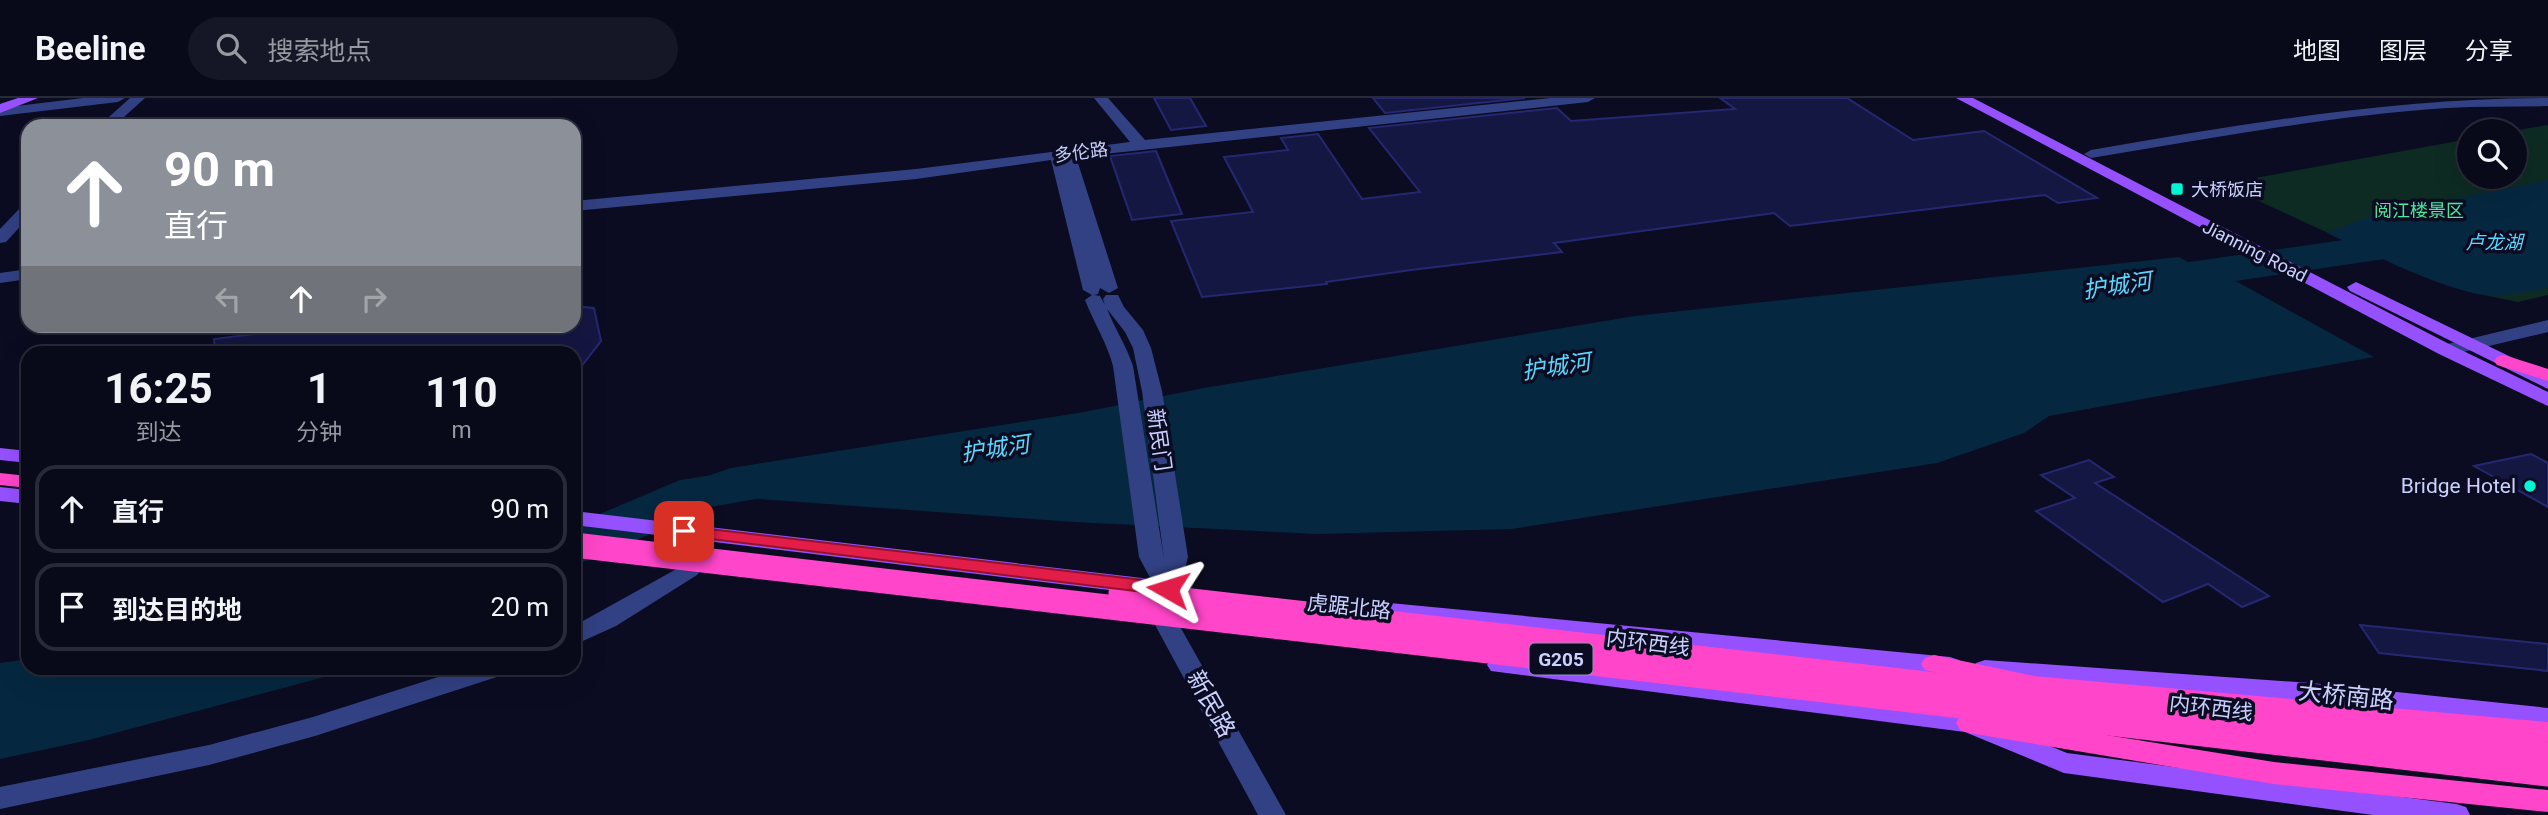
<!DOCTYPE html>
<html lang="zh">
<head>
<meta charset="utf-8">
<style>
  :root { --surface:#080919; --page:#161726; --text:#f1f3f6; --muted:#989aa2; --line:#292a38 }
  body { margin:0; font-family:Roboto,"Noto Sans SC",sans-serif; background:var(--page); color:var(--text); height:100vh; display:flex; flex-direction:column; font-size:26px; white-space:nowrap }
  * { box-sizing:border-box; margin:0 }
  p { font-size:23px; color:var(--muted) }
  .icon { flex:none; width:38px; height:38px; fill:none; stroke:currentColor; stroke-width:2; stroke-linecap:round; stroke-linejoin:round }
  .map { position:relative; flex:1; overflow:hidden }
  .sheet { position:absolute; left:21px; top:248px; width:560px; height:329px; display:flex; flex-direction:column; background:var(--surface); border-radius:21px; box-shadow:0 7px 28px #0002,0 0 0 2px var(--line) }
  .sheet>* { flex:none }
  .guide { position:absolute; left:21px; top:21px; width:560px; height:214px; border-radius:21px; box-shadow:0 7px 28px #0002,0 0 0 2px var(--line); background:#8c9099; color:#fff; overflow:hidden }
  .buttons { position:absolute; left:2457px; top:21px; display:grid; gap:14px }
  .buttons a { display:grid; place-items:center; width:70px; height:70px; border-radius:50%; background:var(--surface); box-shadow:0 7px 28px #0002,0 0 0 2px var(--line); font-size:35px }
  .pin { position:absolute; display:grid; place-items:center; width:60px; height:60px; color:#fff; margin:-30px; border-radius:14px; box-shadow:0 4px 10px #0006 }
  .me { position:absolute; width:77px; margin:-38px; rotate:276deg; stroke-linejoin:round; filter:drop-shadow(0 0 5px #0008) }
  .turn { display:flex; align-items:center; gap:24px; height:147px; padding:0 28px; font-size:32px }
  .turn .icon { width:91px; height:91px; stroke-width:2.5 }
  .turn b { display:block; font-size:49px; line-height:60px }
  .lanes { display:flex; align-items:center; height:66px; padding:0 28px; background:#0003; justify-content:center; gap:35px; direction:ltr }
  .lanes .off { opacity:.35 }
  .eta { display:flex; justify-content:space-evenly; align-items:center; height:119px; text-align:center }
  .eta b { font-size:42px; font-weight:700; line-height:49px }
  ul { padding:0; list-style:none }
  li { display:flex; align-items:center; gap:21px; height:88px; margin:0 14px 10px; padding:0 14px; border:4px solid var(--line); border-radius:21px }
  li div { flex:1 }
  li b { display:block; font-size:26px }
  li em { font-style:normal }
  header { display:flex; align-items:center; gap:42px; box-sizing:border-box; height:98px; padding:0 35px; background:var(--surface); border-bottom:2px solid var(--line) }
  header strong { font-size:33px }
  nav { display:flex; gap:38px; margin-inline-start:auto; font-size:24px }
  .search { width:490px; height:63px; background:var(--page); display:flex; align-items:center; gap:18px; box-sizing:border-box; padding:0 24px; border-radius:38px; color:var(--muted); font-size:26px }
  .map>svg:first-child { display:block }
  .green { fill:#0d2b23 }
  .water { fill:#052840 }
  .lines { fill:none; stroke-linecap:round; stroke-linejoin:round }
  .river { fill:#052840; fill-rule:evenodd }
  .building { fill:#151743; stroke:#252871; stroke-width:2 }
  .minor { fill:#324184; fill-rule:evenodd }
  .major { fill:#9651ff; fill-rule:evenodd }
  .highway { fill:#ff45c9; fill-rule:evenodd }
  .highway-bridge { stroke:#ff45c9; stroke-width:25 }
  .route { fill:#e11d48; stroke:#92132f; stroke-width:2 }
  .poi-dot { fill:#00f5d5; stroke:#0b0c21; stroke-width:2.5 }
  .labels { text-anchor:middle; dominant-baseline:central; stroke-width:7; stroke-linejoin:round; paint-order:stroke }
  .far-street-label { font-size:18px; fill:#cad1ff; stroke:#0b0c21 }
  .far-poi-label { font-size:18px; fill:#cad1ff; stroke:#0b0c21; text-anchor:start }
  .far-park-label { font-size:18px; fill:#4ce99e; stroke:#0b0c21 }
  .far-water-label { font-size:19px; font-style:italic; fill:#58d8ff; stroke:#0b0c21 }
  .shield { fill:#0b0c21; stroke:#9196bc; stroke-width:2 }
  .shield-label { font-size:19px; font-weight:bold; fill:#cad1ff }
  .street-label { font-size:21px; fill:#cad1ff; stroke:#0b0c21 }
  .poi-label { font-size:21px; fill:#cad1ff; stroke:#0b0c21; text-anchor:end }
  .water-label { font-size:23px; font-style:italic; fill:#58d8ff; stroke:#0b0c21 }
  .near-street-label { font-size:24px; fill:#cad1ff; stroke:#0b0c21 }
</style>
</head>
<body>
<header>
<strong>Beeline</strong>
<div class="search"><svg class="icon" aria-label="search" viewBox="0 0 24 24"><circle cx="10" cy="10" r="6"/><path d="M15 15l6 6"/></svg>搜索地点</div>
<nav><a>地图</a><a>图层</a><a>分享</a></nav>
</header>
<div class="map">
<svg width="2548" height="717" viewBox="0 0 2548 717">
  <rect width="100%" height="100%" fill="#0b0c21"/>
  <!-- green -->
  <polygon class="green" points="2548,27 2548,197 2518,204 2474,195 2393,165 2222,86 2469,41 2469,79 2515,79 2515,33 2512,33"/>
  <!-- water -->
  <g class="water">
    <path d="M2548,82V190C2524,194 2496,201 2473,195C2426,184 2371,155 2327,135L2370,118Z"/>
    <polygon points="2179,159 2201,171 2210,169 2374,259 2049,318 2024,335 1937,365 1511,431 1316,436 1074,424 678,395 672,390 731,370 1084,314 1204,290 1635,218"/>
    <polygon points="28,561 28,570 354,571 89,642 0,661 0,565"/>
  </g>
  <g class="lines">
    <!-- river -->
    <g class="river">
      <polygon points="2548,113 2548,137 2147,196 2132,192 2125,183 2132,174 2147,170"/>
      <polygon points="765,369 784,374 792,385 784,396 711,409 594,461 574,466 574,427 680,382"/>
    </g>
  </g>
  <!-- building -->
  <g class="building">
    <polygon points="1154,0 1190,0 1206,28 1171,32"/>
    <polygon points="1373,0 1525,0 1385,15"/>
    <polygon points="1720,0 1847,0 1913,42 1984,33 2097,100 2058,105 2045,97 1790,128 1774,115 1554,145 1562,154 1411,172 1326,184 1327,186 1202,199 1171,123 1253,114 1224,59 1288,52 1281,40 1318,36 1362,101 1420,94 1369,30 1557,10 1571,23 1735,11"/>
    <polygon points="1156,53 1182,116 1132,122 1110,58"/>
    <polygon points="574,208 594,210 601,243 574,278 574,256 215,256 214,241 316,228 574,228"/>
    <polygon points="2531,356 2548,365 2548,409 2474,368"/>
    <polygon points="2089,362 2114,379 2095,385 2269,498 2242,509 2208,486 2163,504 2036,413 2075,400 2041,377"/>
    <polygon points="2360,527 2548,546 2548,573 2379,555"/>
  </g>
  <g class="lines">
    <!-- minor -->
    <g class="minor">
      <polygon points="83,0 125,0 118,4 0,18 0,10"/>
      <polygon points="130,0 145,0 114,28 99,28"/>
      <path d="M1094,0H1108L1145,42L1551,0H1595L1588,4L1076,59L1118,190L1109,195L1100,190L1098,196L1094,197L1100,198L1105,207L1103,201L1106,197H1118L1124,209L1143,232L1151,250L1162,293L1188,459L1180,491L1178,525L1286,717H1258L1154,525L1156,491L1139,459L1113,268C1107,245 1094,225 1085,202L1092,197L1083,192L1051,62L916,81L574,113V103L916,71L1130,44ZM1107,211L1125,234L1133,250L1142,293L1164,461L1133,268C1126,247 1115,231 1107,211Z"/>
      <path d="M2548,0V8C2514,9 2480,8 2446,10C2327,18 2209,41 2091,60L2084,56L2091,52C2243,26 2394,0 2548,0Z"/>
      <polygon points="28,106 28,120 6,144 0,145 0,131 22,108"/>
      <polygon points="28,171 28,181 0,185 0,175"/>
      <polygon points="2548,222 2548,234 2446,258 2437,252 2439,248"/>
      <polygon points="689,464 697,467 701,472 697,477 616,528 574,547 574,528"/>
      <polygon points="466,570 509,570 506,576 315,638 209,667 0,711 0,689 209,647 313,619"/>
    </g>
    <!-- major -->
    <g class="major">
      <polygon points="18,0 38,0 0,15 0,6"/>
      <polygon points="1956,0 1973,0 2453,248 2548,294 2548,308 2439,256"/>
      <polygon points="2356,184 2548,277 2548,291 2350,193 2347,189"/>
      <polygon points="0,350 28,353 28,365 0,362"/>
      <polygon points="0,389 28,392 28,406 0,403"/>
      <polygon points="574,413 1142,480 1150,482 1154,488 1150,494 1142,496 574,427"/>
      <polygon points="1390,505 1950,559 1959,562 1963,568 1959,574 1950,577 1381,519 1378,513 1381,507"/>
      <polygon points="1500,558 1969,615 2067,655 2456,706 2466,709 2470,717 2373,717 2064,675 1965,634 1491,573 1487,567 1491,561"/>
      <polygon points="1985,562 2311,585 2548,610 2548,630 2311,603 1985,580 1976,577 1972,571 1976,565"/>
    </g>
    <!-- highway -->
    <g class="highway">
      <polygon points="2504,257 2548,271 2548,283 2497,267 2494,263 2497,259"/>
      <polygon points="0,375 28,378 28,390 0,387"/>
      <polygon points="1934,557 2034,578 2548,624 2548,644 2034,596 1925,572 1921,566 1925,560"/>
      <polygon points="1969,615 2274,664 2548,692 2548,714 2274,686 1969,635 1960,632 1956,625 1960,618"/>
    </g>
    <!-- highway-bridge -->
    <g class="highway-bridge">
      <polyline points="574,447 2548,676"/>
      <polyline points="1121,495 2548,656"/>
    </g>
  </g>
  <!-- route -->
  <polygon class="route" points="684,428 1168,485 1177,491 1168,497 678,437 675,433"/>
  <!-- markers -->
  <g class="poi-dot">
    <rect x="2170" y="84" width="14" height="14" rx="3.5"/>
    <circle cx="2530" cy="388" r="7"/>
  </g>
  <g class="labels">
    <!-- far-street labels -->
    <g class="far-street-label">
      <text transform="translate(1081 54) rotate(-7)">多伦路</text>
      <text transform="translate(2255 153) rotate(27)">Jianning Road</text>
    </g>
    <!-- far-poi labels -->
    <g class="far-poi-label">
      <text x="2191" y="91">大桥饭店</text>
    </g>
    <!-- far-park labels -->
    <g class="far-park-label">
      <text x="2419" y="112">阅江楼景区</text>
    </g>
    <!-- far-water labels -->
    <g class="far-water-label">
      <text x="2494" y="144">卢龙湖</text>
    </g>
    <!-- shield labels -->
    <rect class="shield" x="1529.5" y="545.5" width="63" height="31" rx="5"/>
    <g class="shield-label">
      <text x="1561" y="561">G205</text>
    </g>
    <!-- street labels -->
    <g class="street-label">
      <text transform="translate(1159 342) rotate(82)">新民门</text>
      <text transform="translate(1349 509) rotate(6)">虎踞北路</text>
      <text transform="translate(1648 545) rotate(7)">内环西线</text>
      <text transform="translate(2211 610) rotate(7)">内环西线</text>
    </g>
    <!-- poi labels -->
    <g class="poi-label">
      <text x="2516" y="388">Bridge Hotel</text>
    </g>
    <!-- water labels -->
    <g class="water-label">
      <text transform="translate(2117 188) rotate(-8)">护城河</text>
      <text transform="translate(1556 269) rotate(-8)">护城河</text>
      <text transform="translate(995 351) rotate(-8)">护城河</text>
    </g>
    <!-- near-street labels -->
    <g class="near-street-label">
      <text transform="translate(2346 598) rotate(6)">大桥南路</text>
      <text transform="translate(1211 606) rotate(61)">新民路</text>
    </g>
  </g>
</svg>
<div class="buttons">
<a><svg class="icon" aria-label="search" viewBox="0 0 24 24"><circle cx="10" cy="10" r="6"/><path d="M15 15l6 6"/></svg></a>
</div>
<div class="pin" style="left:684px;top:433px;background:#d93025"><svg class="icon" aria-label="arrive" viewBox="0 0 24 24"><path d="M6 21V4h12l-3 4 3 4H6"/></svg></div>
<svg class="me" style="left:1168px;top:491px" viewBox="-20 -20 40 40"><path d="M0-17L14 15 0 8-14 15z" fill="#e11d48" stroke="#fff" stroke-width="4"/></svg>
<div class="guide">
<div class="turn"><svg class="icon" aria-label="ahead" viewBox="0 0 24 24"><path d="M12 20V5M6 11l6-6 6 6"/></svg><div><b>90 m</b>直行</div></div>
<div class="lanes"><svg class="icon off" aria-label="left" viewBox="0 0 24 24"><path d="M17 20v-9H6M10 6l-5 5 5 5"/></svg><svg class="icon" aria-label="ahead" viewBox="0 0 24 24"><path d="M12 20V5M6 11l6-6 6 6"/></svg><svg class="icon off" aria-label="right" viewBox="0 0 24 24"><path d="M7 20v-9h11M14 6l5 5-5 5"/></svg></div>
</div>
<section class="sheet">
<div class="eta">
<div><b>16:25</b><p>到达</p></div>
<div><b>1</b><p>分钟</p></div>
<div><b>110</b><p>m</p></div>
</div>
<ul>
<li><svg class="icon" aria-label="ahead" viewBox="0 0 24 24"><path d="M12 20V5M6 11l6-6 6 6"/></svg><div><b>直行</b></div><em>90 m</em></li>
<li><svg class="icon" aria-label="arrive" viewBox="0 0 24 24"><path d="M6 21V4h12l-3 4 3 4H6"/></svg><div><b>到达目的地</b></div><em>20 m</em></li>
</ul>
</section>
</div>
</body>
</html>
